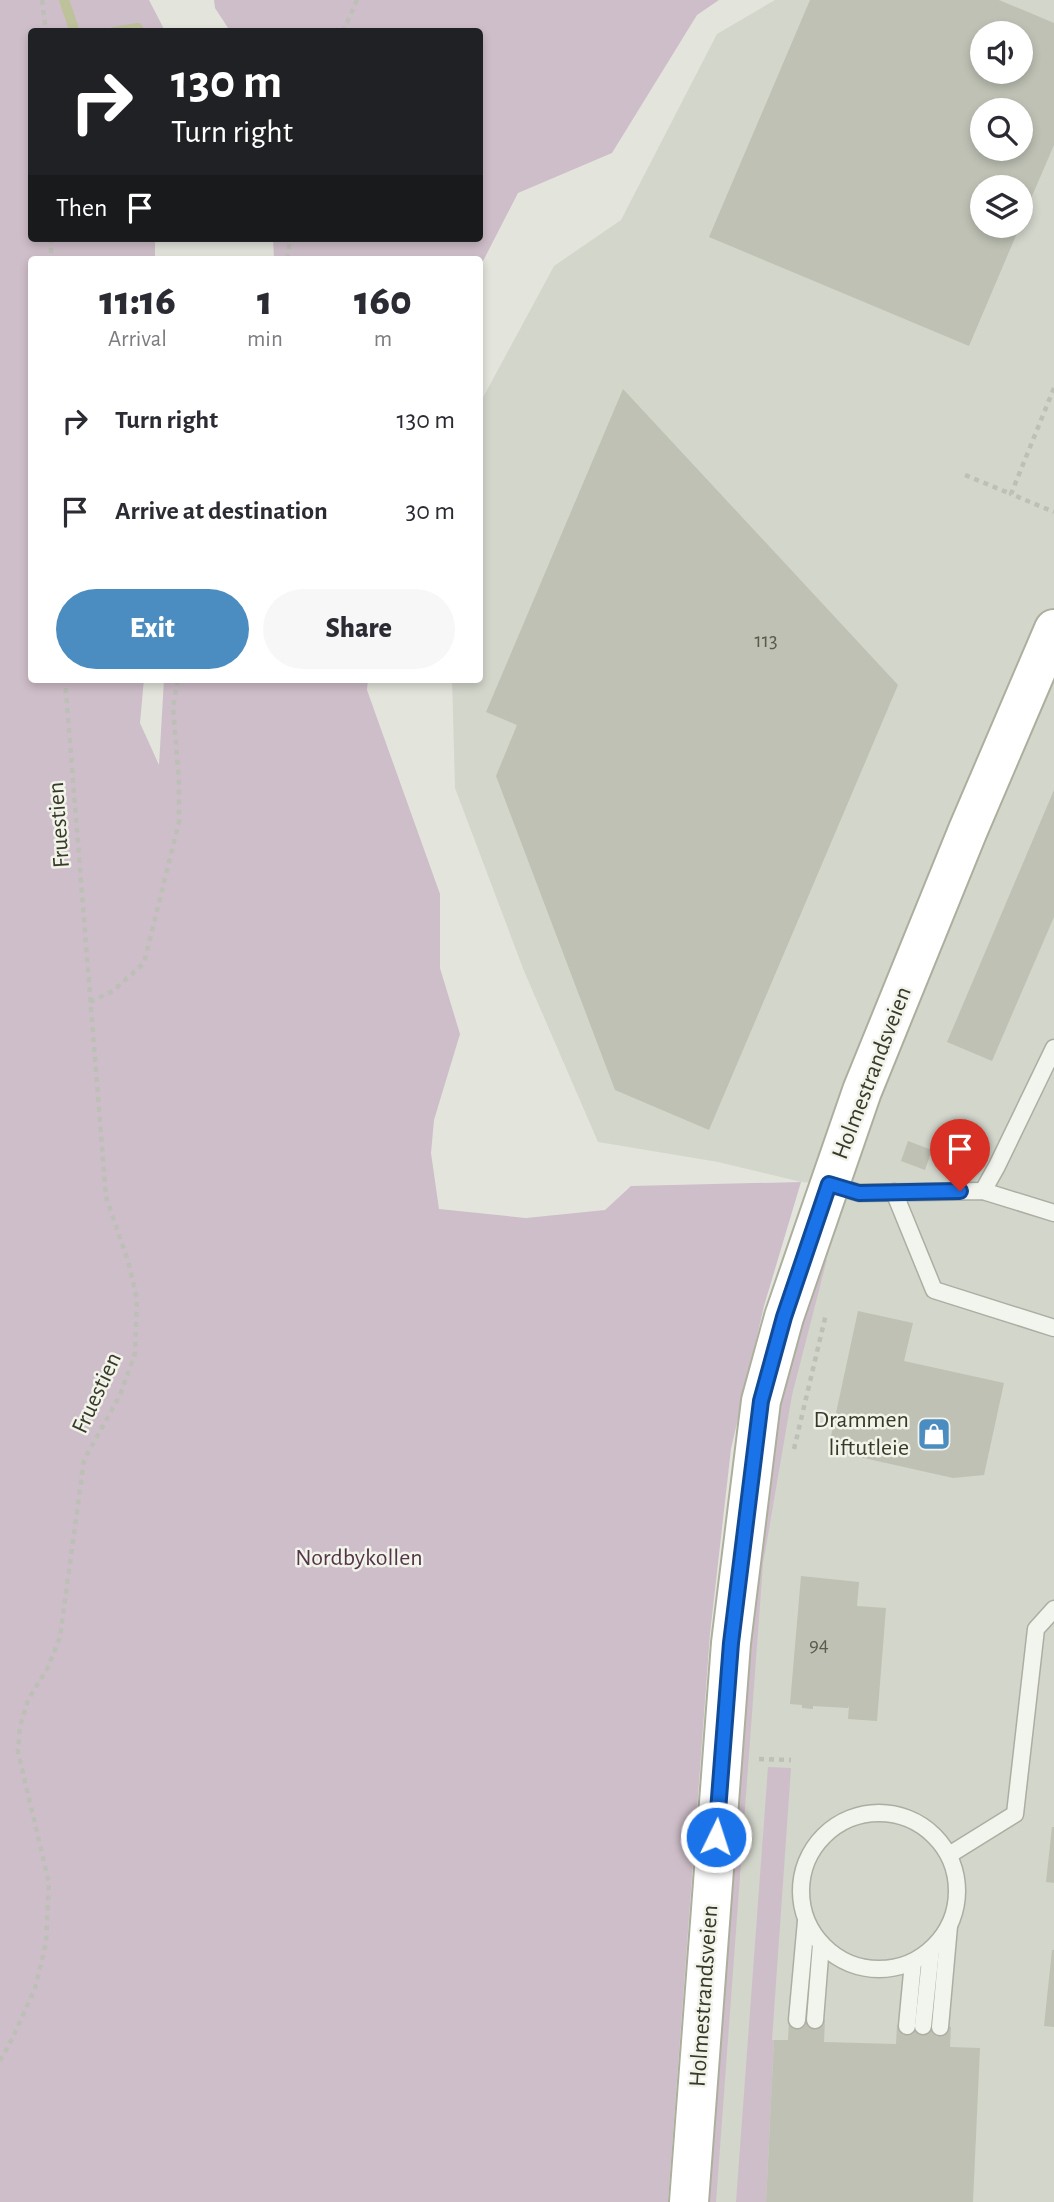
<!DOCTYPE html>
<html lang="en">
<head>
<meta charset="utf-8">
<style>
  :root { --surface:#fff; --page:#f7f7f7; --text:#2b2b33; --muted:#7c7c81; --accent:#4b8dc0 }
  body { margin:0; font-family:"Alegreya Sans",sans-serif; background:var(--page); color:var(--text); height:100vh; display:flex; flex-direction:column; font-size:26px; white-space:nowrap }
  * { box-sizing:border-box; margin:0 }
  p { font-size:23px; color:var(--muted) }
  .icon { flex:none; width:38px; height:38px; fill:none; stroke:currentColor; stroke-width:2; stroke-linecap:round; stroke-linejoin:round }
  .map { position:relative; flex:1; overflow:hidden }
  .details { position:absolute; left:28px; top:256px; width:455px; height:427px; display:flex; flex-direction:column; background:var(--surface); border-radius:7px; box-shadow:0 4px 10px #0003 }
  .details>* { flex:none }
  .guide { position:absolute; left:28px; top:28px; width:455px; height:214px; border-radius:7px; box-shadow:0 4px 10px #0003; background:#202124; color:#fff; overflow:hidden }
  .tools { position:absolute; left:970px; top:21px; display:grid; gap:14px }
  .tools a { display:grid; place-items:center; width:63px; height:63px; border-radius:50%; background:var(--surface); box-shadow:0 4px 10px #0003; font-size:35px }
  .pin { position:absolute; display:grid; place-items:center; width:60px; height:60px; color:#fff; margin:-72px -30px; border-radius:50% 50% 50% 0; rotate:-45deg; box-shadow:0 0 7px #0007 }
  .pin .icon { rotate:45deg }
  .me { position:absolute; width:77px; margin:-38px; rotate:4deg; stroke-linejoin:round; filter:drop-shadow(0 0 5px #0008) }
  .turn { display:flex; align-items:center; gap:24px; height:147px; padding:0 28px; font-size:32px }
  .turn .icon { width:91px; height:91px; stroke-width:2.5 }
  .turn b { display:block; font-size:49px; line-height:60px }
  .then { display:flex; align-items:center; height:66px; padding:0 28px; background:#0003; gap:14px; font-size:26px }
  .eta { display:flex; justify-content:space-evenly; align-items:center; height:119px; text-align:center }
  .eta b { font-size:42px; font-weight:800; line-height:49px }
  .action { display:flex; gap:14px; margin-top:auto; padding:14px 28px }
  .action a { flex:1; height:80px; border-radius:42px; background:var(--accent); color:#fff; font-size:28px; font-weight:800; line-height:80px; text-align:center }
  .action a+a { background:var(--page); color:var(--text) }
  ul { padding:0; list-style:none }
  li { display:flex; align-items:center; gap:21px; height:91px; padding:0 28px }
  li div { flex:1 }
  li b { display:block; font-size:26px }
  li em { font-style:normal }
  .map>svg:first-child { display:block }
  .built { fill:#d3d6cb; fill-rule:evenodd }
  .green { fill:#cebec9 }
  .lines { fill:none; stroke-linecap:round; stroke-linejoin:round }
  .stream { stroke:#bec29a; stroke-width:10 }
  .building { fill:#bec1b4; fill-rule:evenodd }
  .service-casing { stroke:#acaea2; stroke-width:19 }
  .primary-casing { stroke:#acaf9d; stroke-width:42 }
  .path { stroke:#bdc0b6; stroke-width:4.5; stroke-dasharray:5 5; stroke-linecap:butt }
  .service { stroke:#f2f4ee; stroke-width:16 }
  .primary { stroke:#fff; stroke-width:38 }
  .route-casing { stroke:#114b97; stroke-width:18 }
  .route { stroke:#1a73e8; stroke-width:12 }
  .labels { text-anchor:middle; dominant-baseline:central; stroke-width:5; stroke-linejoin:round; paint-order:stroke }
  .number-label { font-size:21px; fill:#585c4a }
  .street-label { font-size:24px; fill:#363a27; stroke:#f2f3eb }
  .poi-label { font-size:24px; fill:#363a27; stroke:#f2f3eb; text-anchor:end }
  .park-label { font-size:24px; fill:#543648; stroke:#f2f3eb }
</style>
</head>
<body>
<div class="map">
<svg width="1054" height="2202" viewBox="0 0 1054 2202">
  <rect width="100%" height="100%" fill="#e3e5dc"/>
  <!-- built -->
  <path class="built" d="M775,0H1054V2202H693L731,1643L829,1184L801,1182L718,1162L598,1142L524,971L455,788L452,679H480V403L554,266L621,220L717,34ZM982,33H1020V72H982ZM982,110H1020V149H982ZM982,187H1020V226H982Z"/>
  <!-- green -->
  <g class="green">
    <polygon points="0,0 149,0 165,31 32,32 32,238 155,238 155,259 32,259 32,679 144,679 140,723 159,765 164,679 368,679 367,690 440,894 440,968 460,1034 434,1120 431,1153 439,1209 526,1218 605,1210 631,1186 801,1182 764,1306 731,1449 710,1634 668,2202 0,2202"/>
    <polygon points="214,0 719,0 697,15 612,153 518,193 480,267 480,259 274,259 273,238 480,238 480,32 230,31 215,8"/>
    <polygon points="827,1259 792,1395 763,1564 716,2202 706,2202 739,1731 765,1488 782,1391 810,1281"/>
    <polygon points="768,1767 791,1768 772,2040 774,2040 766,2202 736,2202"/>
  </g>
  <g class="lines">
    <!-- stream -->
    <g class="stream">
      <polyline points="64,0 75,32"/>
      <polyline points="114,32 138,28"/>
    </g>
  </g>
  <!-- building -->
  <g class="building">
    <path d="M810,0H999L1054,23V145L1020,224V187H982V226H1020L969,346L709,237ZM982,33H1020V72H982ZM982,110H1020V149H982Z"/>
    <polygon points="623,389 898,685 709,1130 615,1090 496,776 517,725 486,712"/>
    <polygon points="1054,790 1054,917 992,1061 947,1042"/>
    <polygon points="908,1141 932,1150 925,1170 901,1161"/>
    <polygon points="858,1311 913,1323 904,1361 1004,1383 984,1475 953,1478 828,1450"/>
    <polygon points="801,1576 859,1582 857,1606 886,1608 877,1721 848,1719 849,1706 848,1708 813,1706 813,1709 802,1708 802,1705 790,1704"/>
    <polygon points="1052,1827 1054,1827 1054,1883 1046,1882"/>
    <polygon points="1052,1950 1054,1950 1054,2027 1044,2026"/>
    <polygon points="789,2019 825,2020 824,2042 896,2044 897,2025 951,2027 950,2047 980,2048 973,2202 766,2202 774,2040 788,2040"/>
  </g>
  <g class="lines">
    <defs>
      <g id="service">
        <polyline points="829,1184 859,1193 983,1191 1054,1213"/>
        <polyline points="983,1191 997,1166 1054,1048"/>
        <polyline points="894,1192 934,1290 1054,1328"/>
        <circle cx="879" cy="1891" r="78"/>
        <polyline points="949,1855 1015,1814 1036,1629 1054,1609"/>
        <polyline points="797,2020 806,1921"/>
        <polyline points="815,2020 821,1944"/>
        <polyline points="907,2026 913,1962"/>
        <polyline points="923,2026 931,1950"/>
        <polyline points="940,2027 949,1926"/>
      </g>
      <polyline id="primary" points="689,2202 731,1643 761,1401 784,1317 862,1091 968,830 1054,629"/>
    </defs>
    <!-- service casing -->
    <use href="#service" class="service-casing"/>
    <!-- primary casing -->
    <use href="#primary" class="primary-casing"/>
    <!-- path -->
    <g class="path">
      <polyline points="42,0 46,32"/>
      <polyline points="343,32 357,0"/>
      <polyline points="51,238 51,259"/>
      <polyline points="287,259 290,238"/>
      <polyline points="1054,388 1011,494 1054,512"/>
      <polyline points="965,475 1011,494"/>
      <polyline points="90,1002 113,991 144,963 179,822 179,782 173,707 178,679"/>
      <polyline points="794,1449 826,1314"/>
      <polyline points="759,1759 791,1760"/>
      <polyline points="0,2061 13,2037 35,1988 46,1943 49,1883 18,1752 20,1726 28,1700 48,1667 60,1637 84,1460 120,1395 135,1354 137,1299 128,1261 106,1197 65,679"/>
    </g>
    <!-- service -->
    <use href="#service" class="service"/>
    <!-- primary -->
    <use href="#primary" class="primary"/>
  </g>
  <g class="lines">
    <defs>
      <polyline id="route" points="716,1837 731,1643 761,1401 784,1317 829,1184 859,1193 960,1191"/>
    </defs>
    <!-- route casing -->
    <use href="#route" class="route-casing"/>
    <!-- route -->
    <use href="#route" class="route"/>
  </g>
  <!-- icons -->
  <defs>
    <symbol id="shop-square" viewBox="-11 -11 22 22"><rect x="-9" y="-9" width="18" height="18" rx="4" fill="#4b8dc0" stroke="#f2f3eb"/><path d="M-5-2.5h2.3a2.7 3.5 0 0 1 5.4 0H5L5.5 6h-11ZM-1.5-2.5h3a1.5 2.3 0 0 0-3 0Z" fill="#fff"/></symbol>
  </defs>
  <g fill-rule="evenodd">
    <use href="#shop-square" x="915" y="1415" width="38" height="38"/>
  </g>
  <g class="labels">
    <!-- number labels -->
    <g class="number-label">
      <text x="766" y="640">113</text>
      <text x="819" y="1644">94</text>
    </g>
    <!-- street labels -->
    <g class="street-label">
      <text transform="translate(59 825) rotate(-94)">Fruestien</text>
      <text transform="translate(872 1073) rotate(-69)">Holmestrandsveien</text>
      <text transform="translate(97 1393) rotate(-65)">Fruestien</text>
      <text transform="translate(704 1996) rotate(-86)">Holmestrandsveien</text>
    </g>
    <!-- poi labels -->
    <g class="poi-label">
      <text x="909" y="1420">Drammen<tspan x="909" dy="28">liftutleie</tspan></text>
    </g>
    <!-- park labels -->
    <g class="park-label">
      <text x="359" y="1558">Nordbykollen</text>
    </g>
  </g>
</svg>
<div class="tools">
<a><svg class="icon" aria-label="sound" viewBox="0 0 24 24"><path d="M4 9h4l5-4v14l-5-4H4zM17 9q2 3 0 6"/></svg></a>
<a><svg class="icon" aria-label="search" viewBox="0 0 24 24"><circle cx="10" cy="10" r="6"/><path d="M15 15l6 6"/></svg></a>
<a><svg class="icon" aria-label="layers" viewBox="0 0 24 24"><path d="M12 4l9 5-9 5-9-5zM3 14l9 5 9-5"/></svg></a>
</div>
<div class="pin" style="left:960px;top:1191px;background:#d93025"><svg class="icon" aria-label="arrive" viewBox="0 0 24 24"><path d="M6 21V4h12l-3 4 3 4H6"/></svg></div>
<svg class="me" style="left:716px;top:1837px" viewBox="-20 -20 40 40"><circle r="17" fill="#1a73e8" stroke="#fff" stroke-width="3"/><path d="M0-11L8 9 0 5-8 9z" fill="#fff"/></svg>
<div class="guide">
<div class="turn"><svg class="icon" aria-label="right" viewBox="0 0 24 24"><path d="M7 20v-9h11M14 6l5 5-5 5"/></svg><div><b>130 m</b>Turn right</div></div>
<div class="then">Then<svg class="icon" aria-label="arrive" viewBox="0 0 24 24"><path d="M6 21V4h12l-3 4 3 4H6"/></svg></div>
</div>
<section class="details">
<div class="eta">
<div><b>11:16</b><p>Arrival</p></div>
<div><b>1</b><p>min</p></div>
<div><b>160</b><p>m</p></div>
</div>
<ul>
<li><svg class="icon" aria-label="right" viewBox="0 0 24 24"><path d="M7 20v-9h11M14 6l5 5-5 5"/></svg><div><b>Turn right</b></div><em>130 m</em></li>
<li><svg class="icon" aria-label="arrive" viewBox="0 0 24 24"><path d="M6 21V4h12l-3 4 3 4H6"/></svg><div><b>Arrive at destination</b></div><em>30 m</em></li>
</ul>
<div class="action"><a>Exit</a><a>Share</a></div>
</section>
</div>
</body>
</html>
